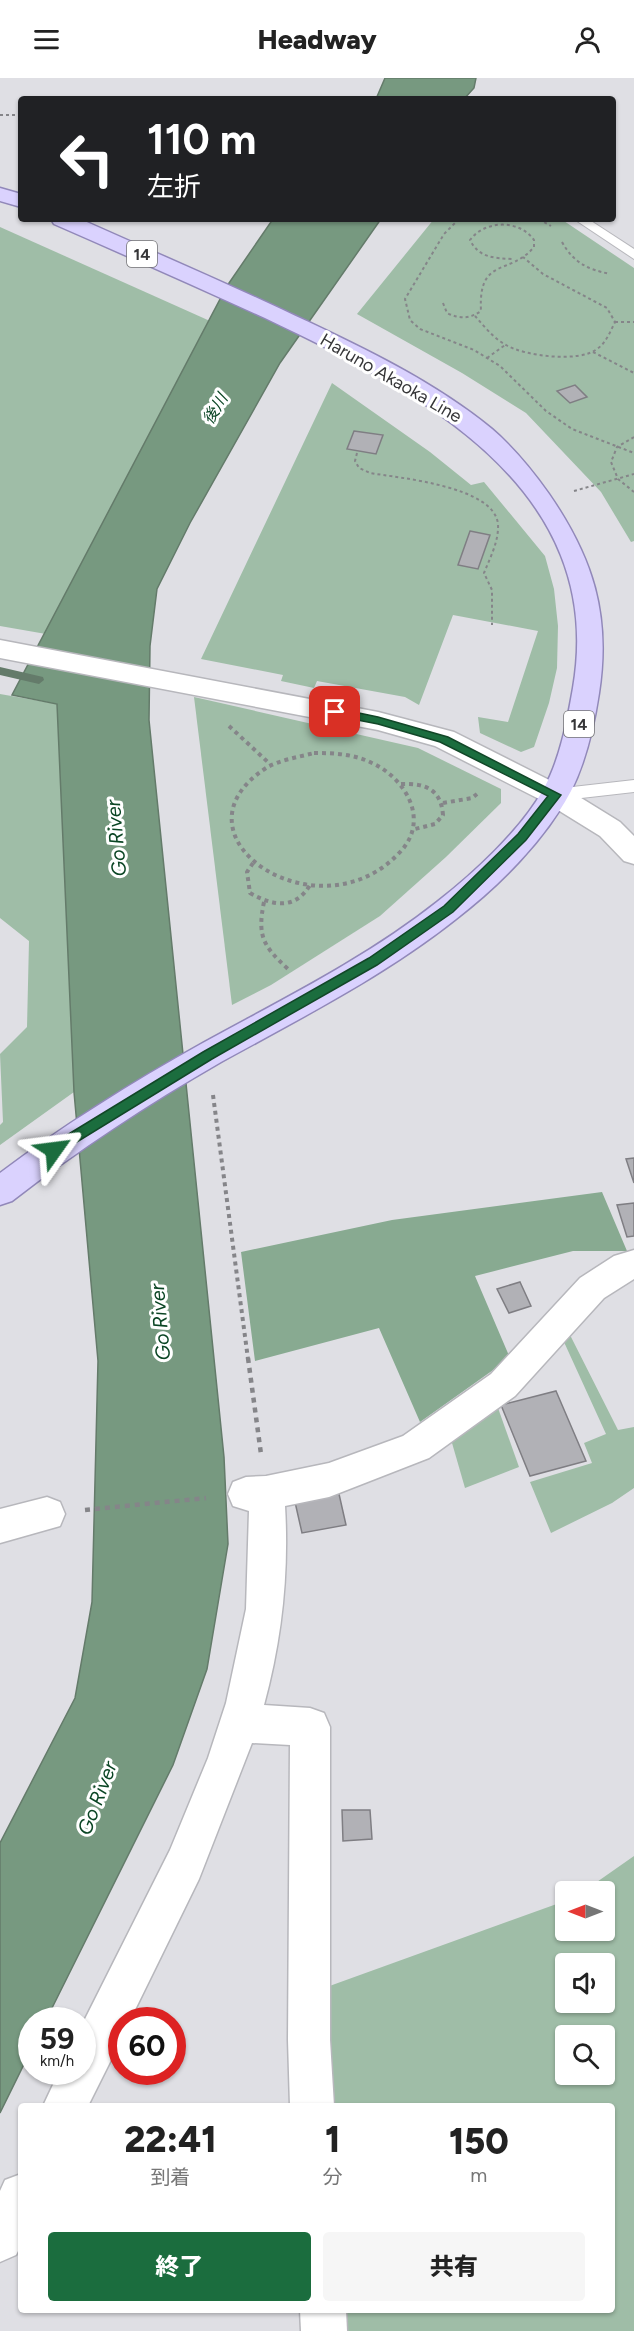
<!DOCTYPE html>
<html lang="ja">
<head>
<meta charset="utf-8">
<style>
  :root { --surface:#fff; --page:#f6f6f6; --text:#222; --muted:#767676; --accent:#1b6d3e }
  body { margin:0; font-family:Figtree,"Noto Sans JP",sans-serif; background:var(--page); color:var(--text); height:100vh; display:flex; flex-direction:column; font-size:22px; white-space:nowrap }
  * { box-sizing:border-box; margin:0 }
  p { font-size:20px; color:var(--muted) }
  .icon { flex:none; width:33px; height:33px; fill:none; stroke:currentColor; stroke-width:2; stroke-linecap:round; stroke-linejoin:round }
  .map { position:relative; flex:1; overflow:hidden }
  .drawer { position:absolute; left:18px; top:2025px; width:597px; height:210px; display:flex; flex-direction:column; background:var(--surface); border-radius:6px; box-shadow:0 2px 4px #0004 }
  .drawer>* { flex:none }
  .hud { position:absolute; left:18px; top:18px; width:598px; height:126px; border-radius:6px; box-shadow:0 2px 4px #0004; background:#202124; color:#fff; overflow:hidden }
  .needle { width:39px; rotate:270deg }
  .controls { position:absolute; left:555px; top:1803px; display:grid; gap:12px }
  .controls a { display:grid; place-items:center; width:60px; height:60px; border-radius:6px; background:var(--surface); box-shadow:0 2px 4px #0004; font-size:30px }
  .speed { position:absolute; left:18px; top:1929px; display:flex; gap:12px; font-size:30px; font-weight:700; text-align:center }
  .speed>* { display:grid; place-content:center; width:78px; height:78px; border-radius:50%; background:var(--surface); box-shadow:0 2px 4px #0004; line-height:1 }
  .speed small { font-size:15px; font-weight:400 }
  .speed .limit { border:9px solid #d22; background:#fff; color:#111 }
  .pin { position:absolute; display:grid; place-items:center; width:51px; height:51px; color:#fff; margin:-26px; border-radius:12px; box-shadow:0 3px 9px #0006 }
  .me { position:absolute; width:66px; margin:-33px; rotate:59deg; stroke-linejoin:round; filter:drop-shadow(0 0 4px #0008) }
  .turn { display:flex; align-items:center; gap:21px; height:126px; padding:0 30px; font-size:27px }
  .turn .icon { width:78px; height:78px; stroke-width:2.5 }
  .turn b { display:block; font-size:42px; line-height:51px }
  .eta { display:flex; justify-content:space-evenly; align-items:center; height:102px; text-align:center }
  .eta b { font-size:36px; font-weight:800; line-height:42px }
  .button { display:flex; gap:12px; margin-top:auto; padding:12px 30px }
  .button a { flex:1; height:69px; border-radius:6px; background:var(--accent); color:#fff; font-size:24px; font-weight:800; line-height:69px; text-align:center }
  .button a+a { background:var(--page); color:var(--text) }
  header { display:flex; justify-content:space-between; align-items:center; height:78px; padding:0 30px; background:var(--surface); font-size:27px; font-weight:800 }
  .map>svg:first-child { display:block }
  .green { fill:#9fbda7; fill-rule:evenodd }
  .forest { fill:#88aa91 }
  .water { fill:#779980; stroke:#647b6a; stroke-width:1.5 }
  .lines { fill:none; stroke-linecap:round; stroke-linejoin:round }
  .stream { fill:#647b6a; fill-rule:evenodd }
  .building { fill:#b1b1b6; stroke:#7f7e83; stroke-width:1.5 }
  .service-casing { stroke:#b7b7bc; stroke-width:2 }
  .minor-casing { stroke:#b7b7bc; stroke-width:3 }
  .tertiary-casing { stroke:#b7b7bc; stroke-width:3 }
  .primary-casing { stroke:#9188b9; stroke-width:3 }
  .path-far2 { stroke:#858589; stroke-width:2; stroke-dasharray:3 3; stroke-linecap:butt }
  .path-far1 { stroke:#858589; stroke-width:4; stroke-dasharray:4 4; stroke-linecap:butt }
  .path { stroke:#858589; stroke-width:4.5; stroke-dasharray:5 5; stroke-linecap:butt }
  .service { fill:#fff; fill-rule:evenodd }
  .minor { fill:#fff; fill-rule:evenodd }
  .tertiary { fill:#fff; fill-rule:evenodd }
  .primary { fill:#dad2fe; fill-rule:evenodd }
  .route { fill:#1b6d3e; stroke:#124728; stroke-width:1.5 }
  .labels { text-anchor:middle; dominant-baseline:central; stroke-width:6; stroke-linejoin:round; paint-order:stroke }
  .shield { fill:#fff; stroke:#727274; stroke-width:1.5 }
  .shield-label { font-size:16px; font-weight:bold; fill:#363638 }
  .far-water-label { font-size:16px; font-style:italic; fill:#0a4524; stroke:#fff }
  .street-label { font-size:18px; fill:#363638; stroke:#fff }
  .water-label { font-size:20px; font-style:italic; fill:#0a4524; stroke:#fff }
</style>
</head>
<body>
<header><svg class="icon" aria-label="menu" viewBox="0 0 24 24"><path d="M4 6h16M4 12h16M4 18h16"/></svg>Headway<svg class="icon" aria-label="person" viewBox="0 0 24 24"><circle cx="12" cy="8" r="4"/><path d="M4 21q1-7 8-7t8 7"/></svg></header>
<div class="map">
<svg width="634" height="2253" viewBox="0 0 634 2253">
  <rect width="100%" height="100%" fill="#dfdfe4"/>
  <!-- green -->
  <g class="green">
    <polygon points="434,141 561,141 634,190 634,463 631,464 601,414 526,335 462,295 357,236"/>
    <polygon points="0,149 210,243 46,556 0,548"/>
    <polygon points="332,305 430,374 471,407 484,404 545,478 554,511 558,548 557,590 549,625 534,669 521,674 480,655 478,639 508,644 538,553 453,537 419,627 405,619 317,603 314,610 281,603 283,597 201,581"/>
    <polygon points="0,616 57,626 74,1014 0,1067 0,1047 3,1044 0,976 27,949 29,863 0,840"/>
    <polygon points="194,619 418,670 501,711 501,725 446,779 380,838 271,907 232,927"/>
    <polygon points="569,1255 618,1352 634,1349 634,1410 612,1425 551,1455 530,1404 592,1385 584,1365 606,1356 564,1264"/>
    <polygon points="498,1330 519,1389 465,1410 450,1358"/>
    <path d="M634,1778V2253H336V2232H612V2028H328L324,1910L565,1823L566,1852H604V1814L584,1813ZM566,1886H604V1924H566ZM566,1958H604V1996H566Z"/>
  </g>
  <!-- forest -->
  <polygon class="forest" points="602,1114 627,1173 573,1173 475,1198 510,1280 420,1344 379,1250 255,1283 241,1174 392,1142"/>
  <!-- water -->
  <g class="water">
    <polygon points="385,0 476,0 474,10 464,21 376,21"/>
    <polygon points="273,141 381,141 280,285 190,445 157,511 150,568 149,642 224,1379 228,1466 207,1591 173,1687 46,1942 32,1942 31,1972 0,2035 0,1765 75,1620 92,1524 98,1283 74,1014 57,626 12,617 227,208"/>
  </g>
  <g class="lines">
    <!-- stream -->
    <polygon class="stream" points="0,589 43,599 44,602 39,606 0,597"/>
  </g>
  <!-- building -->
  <g class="building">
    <polygon points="575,307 587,319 570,325 557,313"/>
    <polygon points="354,353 383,357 376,376 347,371"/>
    <polygon points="470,453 490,457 478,491 458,487"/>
    <polygon points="634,1080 634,1105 626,1081"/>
    <polygon points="634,1125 634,1158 627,1159 617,1127"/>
    <polygon points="520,1204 531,1228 509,1235 497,1211"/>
    <polygon points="556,1313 586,1383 530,1398 501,1327"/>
    <polygon points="339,1416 346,1447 302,1455 295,1424"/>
    <polygon points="342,1732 370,1732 372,1761 343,1763"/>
  </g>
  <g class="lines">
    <defs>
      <g id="service">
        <polygon points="574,141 588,141 634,171 634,181"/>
        <polygon points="634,702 634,714 555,723 547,717 555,711"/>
      </g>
      <g id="minor">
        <polygon points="555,707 565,710 620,744 634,758 634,786 624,783 600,758 545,724 541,717 545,710"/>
        <path d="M634,1172V1201L604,1220L515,1318L429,1380L329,1419L285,1428C289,1496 282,1561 264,1627L310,1630L324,1635L330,1649V1962L334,2028H290L288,1962L290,1667L252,1665L199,1801L130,1942H122V1960L88,2028H43L59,1994H82V1947L170,1772L208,1680L226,1625L246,1531L249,1433L233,1428L228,1416L233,1404L246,1399L266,1398L329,1385L403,1358L491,1296L580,1200L614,1178Z"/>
        <polygon points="47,1419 60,1424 65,1436 60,1448 0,1465 0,1431"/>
        <polygon points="21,2096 21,2167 16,2177 0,2184 0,2113 5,2102"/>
        <polygon points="300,2232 346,2232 347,2253 301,2253"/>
      </g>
      <polygon id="tertiary" points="0,562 378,634 454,654 565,710 569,717 565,724 555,727 545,724 435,668 378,652 0,580"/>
      <g id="primary">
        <polygon points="0,110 21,116 21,129 0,123"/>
        <path d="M51,141H80C147,171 214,200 281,231C353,265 430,300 492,351C514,370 532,392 549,416C593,480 611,537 599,615C594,648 586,683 571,713C545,762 499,808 456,841C384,898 301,940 221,984C148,1026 78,1072 12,1123L0,1127V1095C64,1047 131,1005 201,966C281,922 365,881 437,824C473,796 521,752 543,712C560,682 567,644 573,610C608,408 416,312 265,240C195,208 125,177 54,146Z"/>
      </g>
    </defs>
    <!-- service casing -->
    <use href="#service" class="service-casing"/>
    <!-- minor casing -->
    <use href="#minor" class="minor-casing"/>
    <!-- tertiary casing -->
    <use href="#tertiary" class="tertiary-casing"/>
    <!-- primary casing -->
    <use href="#primary" class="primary-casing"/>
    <!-- path-far2 -->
    <g class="path-far2">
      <polyline points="0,37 21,37"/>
      <polyline points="459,141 444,156 405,221 410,242 420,251 474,272 500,288 546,333 572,351 634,375"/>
      <polyline points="539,141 551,148"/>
      <path d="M562,164C574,185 587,191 610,196"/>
      <path d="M443,225L447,235C459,241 470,241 481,233C478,178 510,198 534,169V162C519,141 485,142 470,162C479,180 494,180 512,181"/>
      <path d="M475,238C484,248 493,260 506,267C524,278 579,285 597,271C606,265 610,254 615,244L607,230L543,196L523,179"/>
      <polyline points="615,244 634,244"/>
      <polyline points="593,274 634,295"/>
      <polyline points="487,280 505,267"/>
      <polyline points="634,359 617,369 611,384 618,401 634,414"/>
      <path d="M357,375L355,383L359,390L370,395C399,400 494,408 498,446C499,463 490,480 484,495L492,512V547"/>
      <polyline points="574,413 634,396"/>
    </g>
    <!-- path-far1 -->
    <g class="path-far1">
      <polyline points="229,648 270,686"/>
      <path d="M314,675C334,675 354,676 372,685C405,700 430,741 401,773C320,863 162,758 266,690C279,682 299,679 314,675Z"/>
      <path d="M401,706C425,705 441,711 443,737L435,746L415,751"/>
      <polyline points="443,725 472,720 477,716"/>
      <path d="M253,785L247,794L250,815C273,828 295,832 310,807"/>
      <path d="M264,824C257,858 263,868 288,891"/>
      <polyline points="213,1017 248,1281"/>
    </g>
    <!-- path -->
    <g class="path">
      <polyline points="248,1280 261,1376"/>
      <polyline points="85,1432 206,1420"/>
    </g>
    <!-- service -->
    <use href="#service" class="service"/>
    <!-- minor -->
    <use href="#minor" class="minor"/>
    <!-- tertiary -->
    <use href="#tertiary" class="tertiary"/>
    <!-- primary -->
    <use href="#primary" class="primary"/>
  </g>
  <!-- route -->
  <polygon class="route" points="335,630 378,639 448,659 561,717 526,762 453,834 377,887 212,981 59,1075 49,1075 49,1068 203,974 369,880 444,828 518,756 548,718 440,664 378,646 331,637 331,631"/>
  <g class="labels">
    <!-- shield labels -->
    <g class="shield">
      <rect x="127" y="163" width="30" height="26" rx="4.5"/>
      <rect x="564" y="633" width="30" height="26" rx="4.5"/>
    </g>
    <g class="shield-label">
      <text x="142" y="176">14</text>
      <text x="579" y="646">14</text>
    </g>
    <!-- far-water labels -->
    <g class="far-water-label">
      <text transform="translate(215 331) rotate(-59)">後川</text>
    </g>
    <!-- street labels -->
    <g class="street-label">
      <text transform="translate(391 300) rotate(30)">Haruno Akaoka Line</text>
    </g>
    <!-- water labels -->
    <g class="water-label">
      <text transform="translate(116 760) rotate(-95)">Go River</text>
      <text transform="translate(160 1244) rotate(-95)">Go River</text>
      <text transform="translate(97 1720) rotate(-69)">Go River</text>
    </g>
  </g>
</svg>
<div class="controls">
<a><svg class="needle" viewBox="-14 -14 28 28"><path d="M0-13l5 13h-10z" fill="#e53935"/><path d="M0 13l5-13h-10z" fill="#767676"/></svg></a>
<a><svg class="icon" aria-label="sound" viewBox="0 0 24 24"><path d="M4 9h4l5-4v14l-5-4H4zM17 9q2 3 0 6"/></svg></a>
<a><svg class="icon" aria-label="search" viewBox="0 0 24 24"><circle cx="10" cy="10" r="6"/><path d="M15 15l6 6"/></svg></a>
</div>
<div class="speed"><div>59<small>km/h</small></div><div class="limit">60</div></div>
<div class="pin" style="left:335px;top:634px;background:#d93025"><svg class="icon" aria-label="arrive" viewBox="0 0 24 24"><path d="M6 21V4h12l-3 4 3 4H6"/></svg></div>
<svg class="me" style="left:54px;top:1072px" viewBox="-20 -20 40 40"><path d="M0-17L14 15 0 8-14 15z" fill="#1b6d3e" stroke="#fff" stroke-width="4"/></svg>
<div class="hud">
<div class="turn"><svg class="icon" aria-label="left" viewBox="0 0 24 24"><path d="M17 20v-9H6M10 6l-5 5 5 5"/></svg><div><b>110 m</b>左折</div></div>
</div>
<section class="drawer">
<div class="eta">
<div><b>22:41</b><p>到着</p></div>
<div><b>1</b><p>分</p></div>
<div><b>150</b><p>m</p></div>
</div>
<div class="button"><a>終了</a><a>共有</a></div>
</section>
</div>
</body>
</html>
